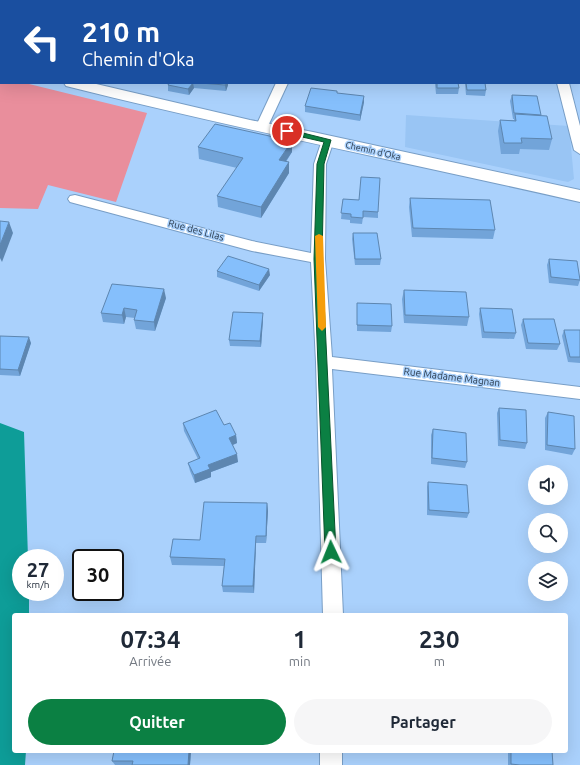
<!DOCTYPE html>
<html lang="fr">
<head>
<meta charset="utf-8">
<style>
  :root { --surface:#fff; --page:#f6f6f7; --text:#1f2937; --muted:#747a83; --accent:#0b8043 }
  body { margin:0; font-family:Ubuntu,sans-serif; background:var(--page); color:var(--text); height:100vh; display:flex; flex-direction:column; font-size:15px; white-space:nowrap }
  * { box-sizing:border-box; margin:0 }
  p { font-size:13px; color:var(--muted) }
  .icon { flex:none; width:22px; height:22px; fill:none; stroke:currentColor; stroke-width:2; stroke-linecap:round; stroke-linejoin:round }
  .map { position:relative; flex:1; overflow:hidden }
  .drawer { position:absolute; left:12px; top:613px; width:556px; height:140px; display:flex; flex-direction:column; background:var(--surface); border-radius:4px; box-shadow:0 4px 16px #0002 }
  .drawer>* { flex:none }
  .guide { position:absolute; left:0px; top:0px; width:580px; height:84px; box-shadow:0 4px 16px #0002; background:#1a4fa0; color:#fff; overflow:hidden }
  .buttons { position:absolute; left:528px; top:465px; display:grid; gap:8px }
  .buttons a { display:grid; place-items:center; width:40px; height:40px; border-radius:50%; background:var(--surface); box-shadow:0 4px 16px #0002; font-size:20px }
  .speed { position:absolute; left:12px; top:549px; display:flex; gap:8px; font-size:20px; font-weight:700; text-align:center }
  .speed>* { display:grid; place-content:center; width:52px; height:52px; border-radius:50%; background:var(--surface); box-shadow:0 4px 16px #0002; line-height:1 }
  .speed small { font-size:10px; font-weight:400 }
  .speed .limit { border:2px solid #111; border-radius:6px; background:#fff; color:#111 }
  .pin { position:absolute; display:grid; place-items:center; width:34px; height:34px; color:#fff; margin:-17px; border:2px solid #fff; border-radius:50%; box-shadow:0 1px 4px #0007 }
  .me { position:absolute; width:44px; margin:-22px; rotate:358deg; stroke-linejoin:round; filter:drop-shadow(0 0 3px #0008) }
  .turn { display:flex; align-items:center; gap:14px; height:84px; padding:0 16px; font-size:18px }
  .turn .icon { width:52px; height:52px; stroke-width:2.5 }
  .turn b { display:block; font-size:28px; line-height:34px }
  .eta { display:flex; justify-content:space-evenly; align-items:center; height:68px; text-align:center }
  .eta b { font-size:24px; font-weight:600; line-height:28px }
  .primary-button { display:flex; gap:8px; margin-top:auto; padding:8px 16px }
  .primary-button a { flex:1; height:46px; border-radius:24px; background:var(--accent); color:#fff; font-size:16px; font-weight:600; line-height:46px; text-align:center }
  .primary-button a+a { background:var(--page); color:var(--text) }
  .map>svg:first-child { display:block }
  .built { fill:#99c5f4 }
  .green { fill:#e98e9c }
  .water { fill:#0e9d98 }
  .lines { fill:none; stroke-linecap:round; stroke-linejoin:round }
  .lane-casing { stroke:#789ec6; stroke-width:2 }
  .street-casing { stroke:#789ec6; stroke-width:2 }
  .secondary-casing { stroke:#789ec6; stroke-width:2 }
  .lane { fill:#fff; fill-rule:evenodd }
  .street { fill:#fff; fill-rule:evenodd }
  .secondary { fill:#fff; fill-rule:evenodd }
  .wall { fill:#72a4d9 }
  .shaded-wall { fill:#5d86b0 }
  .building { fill:#85bffc; stroke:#5d86b0 }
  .route { fill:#0b8043; stroke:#07532c }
  .slow { fill:#f59e0b }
  .labels { text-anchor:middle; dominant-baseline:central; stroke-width:3; stroke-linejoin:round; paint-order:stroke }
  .far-street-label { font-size:9px; fill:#2b3b4c; stroke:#aad1fc }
  .street-label { font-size:10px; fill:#2b3b4c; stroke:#aad1fc }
</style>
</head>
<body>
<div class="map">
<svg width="580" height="765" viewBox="0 0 580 765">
  <rect width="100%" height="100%" fill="#aad1fc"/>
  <!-- built -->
  <polygon class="built" points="406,115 569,126 574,179 568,182 563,181 405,147"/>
  <!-- green -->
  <polygon class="green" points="0,77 1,83 25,83 147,113 116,202 48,185 38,209 0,208"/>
  <!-- water -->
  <polygon class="water" points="0,423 24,432 28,558 21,558 21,592 29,592 29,615 14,615 14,751 26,751 25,765 0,765"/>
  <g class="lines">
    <defs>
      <g id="lane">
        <rect x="0" y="21" width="1" height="4"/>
        <polygon points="1,55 1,59 0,60 0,56"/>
      </g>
      <g id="street">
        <rect x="132" y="0" width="10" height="1"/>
        <rect x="294" y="0" width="10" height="1"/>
        <rect x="429" y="0" width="10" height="1"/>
        <rect x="533" y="0" width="10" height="1"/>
        <polygon points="276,83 288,83 268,126 262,130 258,129 256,126"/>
        <polygon points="557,83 569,83 580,126 580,154 574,150"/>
        <polygon points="328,136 334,140 326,164 325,259 332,357 580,387 580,399 332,369 343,615 323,615 316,362 311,262 252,251 70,202 68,199 70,196 75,195 252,241 311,253 314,164 322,140"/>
        <rect x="320" y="751" width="22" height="14"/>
      </g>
      <g id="secondary">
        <rect x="0" y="59" width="1" height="10"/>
        <path d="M64,83H92L250,120L313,132L580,190V202C409,163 237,129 66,86Z"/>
      </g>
    </defs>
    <!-- lane casing -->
    <use href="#lane" class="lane-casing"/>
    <!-- street casing -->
    <use href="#street" class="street-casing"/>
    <!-- secondary casing -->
    <use href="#secondary" class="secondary-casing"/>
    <!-- lane -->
    <use href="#lane" class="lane"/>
    <!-- street -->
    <use href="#street" class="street"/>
    <!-- secondary -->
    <use href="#secondary" class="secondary"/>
  </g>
  <!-- wall -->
  <g class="wall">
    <rect x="88" y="0" width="18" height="1"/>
    <polygon points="327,0 347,0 346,1 327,1"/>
    <polygon points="563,0 580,0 580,24 579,24 579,1 563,1"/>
    <rect x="579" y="27" width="1" height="17"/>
    <polygon points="169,83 228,83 228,85 226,91 194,88 189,95 168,91 168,85"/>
    <polygon points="435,83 458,83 459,88 458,94 436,94"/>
    <polygon points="465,83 485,83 486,90 485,96 466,95"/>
    <polygon points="337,93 364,102 360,121 305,112 305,106"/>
    <polygon points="512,95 541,115 540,116 552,139 549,150 520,149 519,154 501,154 498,131 500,120 514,120 514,119 513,119 510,101"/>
    <polygon points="292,141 292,152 286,162 289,162 289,173 261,218 218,207 217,196 237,168 199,159 198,147"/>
    <polygon points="410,198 495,230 493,239 412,237 409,207"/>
    <polygon points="343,199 378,212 378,218 363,217 362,224 350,223 350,220 341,219"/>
    <polygon points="353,233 381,259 380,265 355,265 352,239"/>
    <polygon points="549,259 580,280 578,286 549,283 547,265"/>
    <polygon points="217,271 270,275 259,291 217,277"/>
    <polygon points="404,290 469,317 467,326 404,323 402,299"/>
    <polygon points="166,298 155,331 136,329 134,320 135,318 126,317 124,324 103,322 101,313"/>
    <polygon points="357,303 392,326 391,332 357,331"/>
    <polygon points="480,308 516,333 514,339 482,338 479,314"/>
    <polygon points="263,319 261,347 230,346 229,340"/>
    <polygon points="523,319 560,344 557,350 526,349 521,325"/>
    <polygon points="564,330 580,330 580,363 568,362 562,336"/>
    <polygon points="0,336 31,343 20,376 0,375"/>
    <polygon points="499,408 527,443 525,449 498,446 497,413"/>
    <polygon points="548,412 575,449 572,455 545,450 545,418"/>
    <polygon points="183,423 224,425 236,435 237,443 233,445 238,462 211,472 211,477 195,483 190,471 188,463 198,459 184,431"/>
    <polygon points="433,429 467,462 465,468 431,464 431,435"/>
    <polygon points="428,482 469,513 467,518 427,515 427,487"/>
    <polygon points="267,503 268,511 266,543 256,543 254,593 223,592 222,586 224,566 172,565 170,557 200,540"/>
    <polygon points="114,751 191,751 190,765 115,765 112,761"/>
    <polygon points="508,751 552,751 553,765 508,765"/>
  </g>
  <!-- shaded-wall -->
  <g class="shaded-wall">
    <polygon points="193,83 194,88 189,95 188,89"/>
    <polygon points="226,83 228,83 228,85 226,91 225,85"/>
    <polygon points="364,96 364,102 360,121 360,115"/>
    <polygon points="292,141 292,152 279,171 279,160"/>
    <polygon points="289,162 289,173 261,218 261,207"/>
    <polygon points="9,222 13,233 2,262 0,258 0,245"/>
    <polygon points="269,269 270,275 259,291 259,285"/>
    <polygon points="164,289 166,298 155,331 154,322"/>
    <polygon points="124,308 126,317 124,324 122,315"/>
    <polygon points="263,313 263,319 261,347 260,341"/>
    <polygon points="29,337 31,343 20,376 18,370"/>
    <polygon points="236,435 237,443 230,446 229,438"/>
    <polygon points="237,454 238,462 211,472 211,477 195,483 194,475 208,465"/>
    <polygon points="267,503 268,511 266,543 266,536"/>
    <polygon points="256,536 256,543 254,593 253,586"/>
    <polygon points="189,751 191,751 190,765 188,765"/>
  </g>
  <!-- building -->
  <g class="building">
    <polygon points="12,0 38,0 37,1 12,1"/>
    <polygon points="174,0 191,0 191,1 173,1"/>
    <rect x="247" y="0" width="19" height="1"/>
    <polygon points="565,0 580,0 580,6 579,6 579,1 565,1"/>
    <rect x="579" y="8" width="1" height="11"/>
    <polygon points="0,23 1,23 1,36 0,35"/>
    <rect x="579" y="27" width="1" height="11"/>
    <polygon points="169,83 193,83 188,89 168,85"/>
    <polygon points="200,83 226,83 225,85"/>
    <polygon points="437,83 458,83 459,88 437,88"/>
    <polygon points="466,83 485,83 486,90 467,90"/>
    <polygon points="311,88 337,91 337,93 364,96 360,115 305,106"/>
    <polygon points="512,95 537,96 541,115 514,113"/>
    <polygon points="515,114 547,116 552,139 521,138 522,143 504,143 500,120 516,121"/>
    <polygon points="215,124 292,141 279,160 289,162 261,207 217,196 243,158 198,147"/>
    <polygon points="361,177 380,178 378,212 363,211 363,218 351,217 351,214 341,213 343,199 359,200"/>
    <polygon points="410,198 490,200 495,230 413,228"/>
    <polygon points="0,221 9,222 0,245"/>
    <polygon points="353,233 377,233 381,259 355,259"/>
    <polygon points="228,256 269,269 259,285 217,271"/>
    <polygon points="549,259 577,261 580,280 551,277"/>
    <polygon points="112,284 164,289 154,322 134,320 137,310 124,308 122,315 101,313"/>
    <polygon points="404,290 466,292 469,317 405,315"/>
    <polygon points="357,303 391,304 392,326 357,325"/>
    <polygon points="480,308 512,309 516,333 484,332"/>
    <polygon points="233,312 263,313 260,341 229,340"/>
    <polygon points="523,319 554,319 560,344 528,343"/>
    <polygon points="564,330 580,330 580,357 570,357"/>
    <polygon points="0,336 29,337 18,370 0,369"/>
    <polygon points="499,408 526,410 527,443 500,440"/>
    <polygon points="216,410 224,425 230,423 236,435 229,438 237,454 208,465 210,469 194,475 188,463 200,458 183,423"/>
    <polygon points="548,412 574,416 575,449 547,445"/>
    <polygon points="433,429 466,433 467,462 432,458"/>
    <polygon points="428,482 467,485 469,513 429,510"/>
    <polygon points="204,502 267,503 266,536 256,536 253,586 222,586 225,559 170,557 173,539 200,540"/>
    <polygon points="114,751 189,751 188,765 132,765 133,761 112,761"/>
    <polygon points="511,751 552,751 553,765 520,765 511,764"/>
  </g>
  <!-- route -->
  <polygon class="route" points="287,129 331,140 324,164 322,259 336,552 334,555 331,556 327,555 325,552 314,259 317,164 324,142 285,133 284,131"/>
  <!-- slow -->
  <polygon class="slow" points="319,234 323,236 326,327 322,331 318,327 315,236"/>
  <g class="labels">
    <!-- far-street labels -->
    <g class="far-street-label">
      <text transform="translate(373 151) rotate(13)">Chemin d'Oka</text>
    </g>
    <!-- street labels -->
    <g class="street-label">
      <text transform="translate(196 230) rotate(15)">Rue des Lilas</text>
      <text transform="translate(452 377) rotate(7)">Rue Madame Magnan</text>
    </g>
  </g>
</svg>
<div class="buttons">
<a><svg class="icon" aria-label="sound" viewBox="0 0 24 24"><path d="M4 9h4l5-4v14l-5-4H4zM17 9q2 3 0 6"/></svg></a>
<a><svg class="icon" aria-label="search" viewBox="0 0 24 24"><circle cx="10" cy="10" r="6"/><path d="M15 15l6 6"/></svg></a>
<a><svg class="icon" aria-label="layers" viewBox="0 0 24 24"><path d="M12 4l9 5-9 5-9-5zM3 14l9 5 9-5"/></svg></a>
</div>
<div class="speed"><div>27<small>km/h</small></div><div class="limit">30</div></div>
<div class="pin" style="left:287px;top:131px;background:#d93025"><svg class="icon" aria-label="arrive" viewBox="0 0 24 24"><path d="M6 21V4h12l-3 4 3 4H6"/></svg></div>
<svg class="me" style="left:331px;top:552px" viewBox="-20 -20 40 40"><path d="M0-17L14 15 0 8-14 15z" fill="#0b8043" stroke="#fff" stroke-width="4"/></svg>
<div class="guide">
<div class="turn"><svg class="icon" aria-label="left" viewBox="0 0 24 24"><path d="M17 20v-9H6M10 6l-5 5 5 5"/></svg><div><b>210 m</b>Chemin d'Oka</div></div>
</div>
<section class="drawer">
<div class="eta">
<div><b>07:34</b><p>Arrivée</p></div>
<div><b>1</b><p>min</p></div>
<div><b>230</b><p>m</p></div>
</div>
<div class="primary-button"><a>Quitter</a><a>Partager</a></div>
</section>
</div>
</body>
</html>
